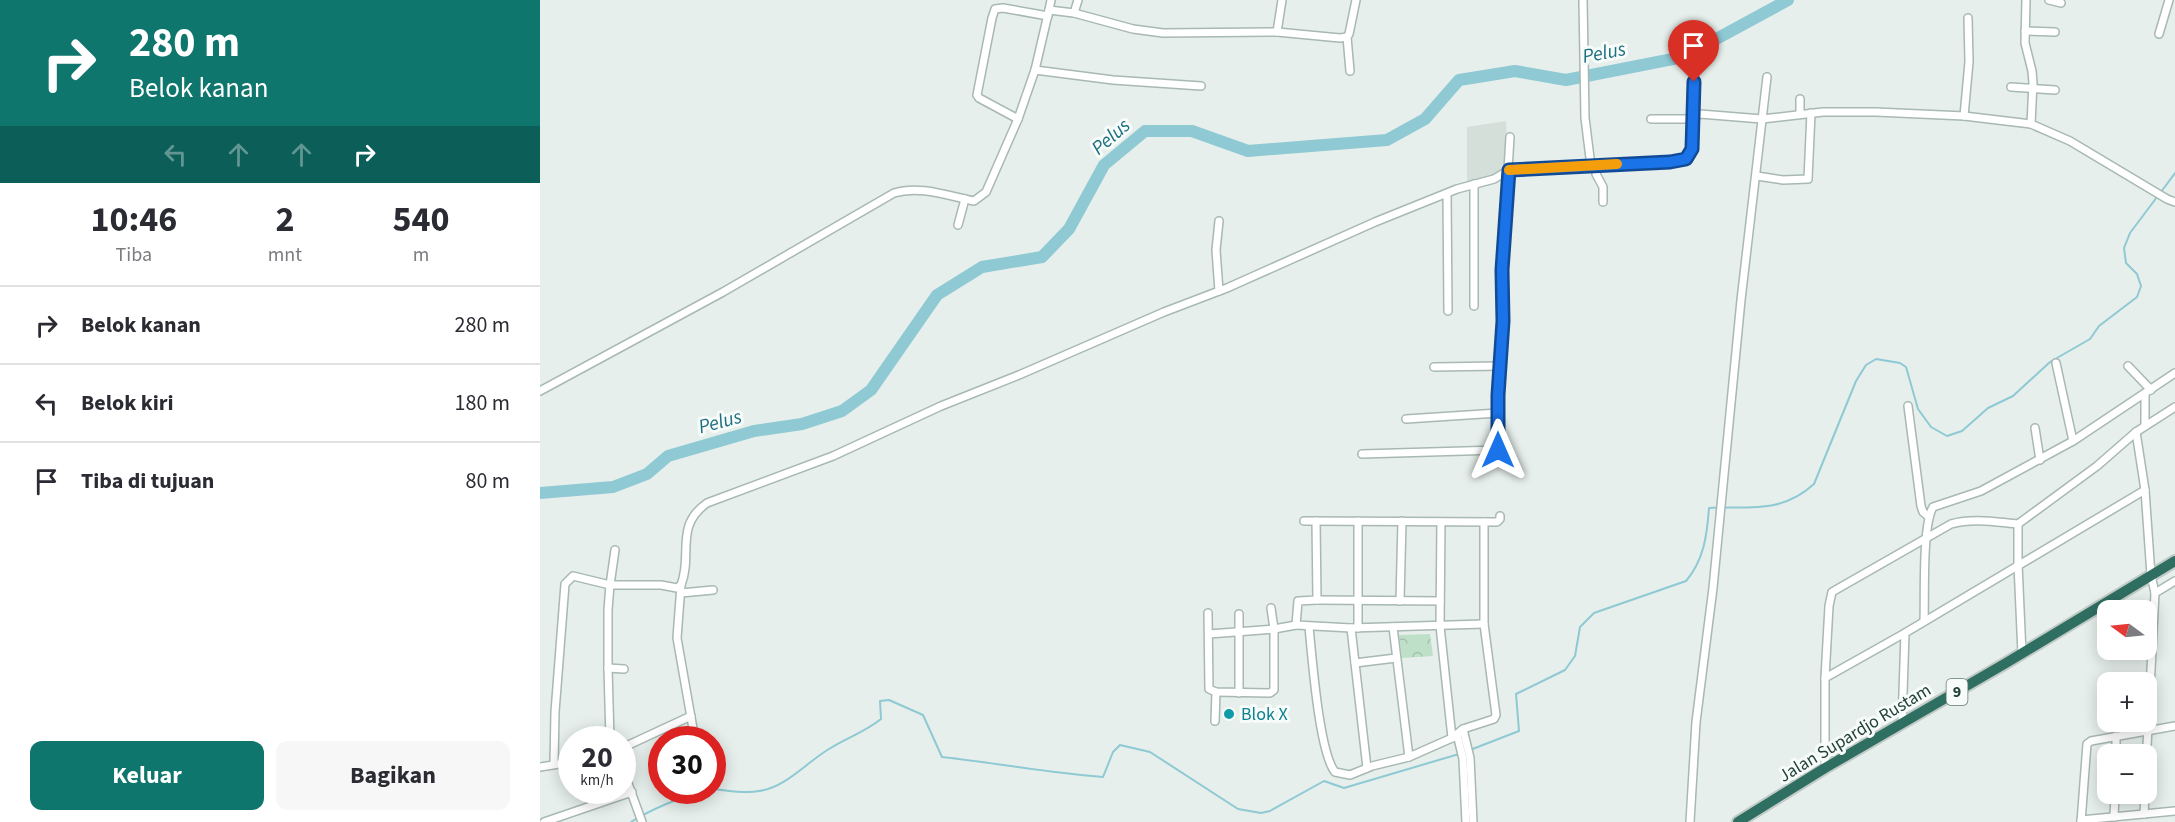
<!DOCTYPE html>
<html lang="id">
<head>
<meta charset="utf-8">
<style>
  :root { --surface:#fff; --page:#f7f7f7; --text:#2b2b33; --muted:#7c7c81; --line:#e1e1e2; --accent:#0f766e }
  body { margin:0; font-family:"Source Sans 3",sans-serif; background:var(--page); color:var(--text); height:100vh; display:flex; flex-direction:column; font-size:22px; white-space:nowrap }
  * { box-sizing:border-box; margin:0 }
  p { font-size:20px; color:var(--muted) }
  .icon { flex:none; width:33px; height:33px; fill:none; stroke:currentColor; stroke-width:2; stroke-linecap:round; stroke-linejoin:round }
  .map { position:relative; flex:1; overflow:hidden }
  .sheet { display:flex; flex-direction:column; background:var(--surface); width:540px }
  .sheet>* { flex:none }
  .banner { background:#0f766e; color:#fff; overflow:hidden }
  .needle { width:39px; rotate:285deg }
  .tools { position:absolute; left:1557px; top:600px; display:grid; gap:12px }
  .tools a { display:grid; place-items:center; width:60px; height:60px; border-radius:12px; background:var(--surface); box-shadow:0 3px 15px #0003; font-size:30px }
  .speed { position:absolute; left:18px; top:726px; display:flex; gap:12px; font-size:30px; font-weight:700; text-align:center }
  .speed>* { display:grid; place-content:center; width:78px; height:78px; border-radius:50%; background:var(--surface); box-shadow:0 3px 15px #0003; line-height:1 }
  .speed small { font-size:15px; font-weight:400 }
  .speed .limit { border:9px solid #d22; background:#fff; color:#111 }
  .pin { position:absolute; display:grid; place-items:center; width:51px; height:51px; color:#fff; margin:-62px -26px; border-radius:50% 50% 50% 0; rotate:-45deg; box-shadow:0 0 6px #0007 }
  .pin .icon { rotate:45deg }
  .me { position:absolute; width:66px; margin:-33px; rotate:0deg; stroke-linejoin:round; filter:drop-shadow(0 0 4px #0008) }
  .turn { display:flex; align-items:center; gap:21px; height:126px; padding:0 30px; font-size:27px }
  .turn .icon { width:78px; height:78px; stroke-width:2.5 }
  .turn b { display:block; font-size:42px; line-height:51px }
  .lanes { display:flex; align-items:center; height:57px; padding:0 30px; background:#0003; justify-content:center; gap:30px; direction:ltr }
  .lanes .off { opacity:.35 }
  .eta { display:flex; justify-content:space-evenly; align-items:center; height:102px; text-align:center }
  .eta b { font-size:36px; font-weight:700; line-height:42px }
  .button { display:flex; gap:12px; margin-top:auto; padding:12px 30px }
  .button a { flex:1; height:69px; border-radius:12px; background:var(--accent); color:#fff; font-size:24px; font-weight:700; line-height:69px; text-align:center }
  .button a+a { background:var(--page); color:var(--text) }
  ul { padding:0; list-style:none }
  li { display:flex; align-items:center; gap:18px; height:78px; padding:0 30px; border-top:2px solid var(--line) }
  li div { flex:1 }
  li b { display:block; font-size:22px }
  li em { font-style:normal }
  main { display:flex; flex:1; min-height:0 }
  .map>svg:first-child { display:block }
  .built { fill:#d4dfda }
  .forest { fill:url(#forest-crowns) }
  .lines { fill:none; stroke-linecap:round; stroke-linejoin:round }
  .stream { stroke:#8ec9d4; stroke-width:2 }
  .river { stroke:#8ec9d4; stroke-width:12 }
  .minor-casing { stroke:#a8b8b2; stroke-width:10 }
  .highway-casing { stroke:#c2cac8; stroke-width:14 }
  .minor { stroke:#fff; stroke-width:7 }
  .highway { stroke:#2f6f62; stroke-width:10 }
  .route-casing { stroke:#114b97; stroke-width:15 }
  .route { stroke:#1a73e8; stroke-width:10 }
  .slow { stroke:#f59e0b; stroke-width:10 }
  .culture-dot { fill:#0f9aa8; stroke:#f7fbf9; stroke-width:2 }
  .labels { text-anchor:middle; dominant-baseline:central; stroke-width:6; stroke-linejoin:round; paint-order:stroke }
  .shield { fill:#f7fbf9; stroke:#637a73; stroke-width:1.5 }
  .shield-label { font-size:16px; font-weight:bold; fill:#24423a }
  .culture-label { font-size:18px; fill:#0d838f; stroke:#f7fbf9; text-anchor:start }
  .street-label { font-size:18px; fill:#24423a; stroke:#f7fbf9 }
  .water-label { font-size:20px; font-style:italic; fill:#1c6f80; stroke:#f7fbf9 }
</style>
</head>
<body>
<main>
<section class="sheet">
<div class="banner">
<div class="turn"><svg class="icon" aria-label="right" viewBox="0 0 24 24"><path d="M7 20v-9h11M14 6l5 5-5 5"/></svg><div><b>280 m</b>Belok kanan</div></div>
<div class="lanes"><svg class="icon off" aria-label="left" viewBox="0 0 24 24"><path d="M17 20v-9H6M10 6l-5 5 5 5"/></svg><svg class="icon off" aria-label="ahead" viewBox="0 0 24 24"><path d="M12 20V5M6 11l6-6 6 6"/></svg><svg class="icon off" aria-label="ahead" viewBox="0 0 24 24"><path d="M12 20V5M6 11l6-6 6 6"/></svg><svg class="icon" aria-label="right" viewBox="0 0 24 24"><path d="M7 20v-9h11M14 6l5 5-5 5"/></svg></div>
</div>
<div class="eta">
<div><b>10:46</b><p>Tiba</p></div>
<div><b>2</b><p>mnt</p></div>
<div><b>540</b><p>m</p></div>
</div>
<ul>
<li><svg class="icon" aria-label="right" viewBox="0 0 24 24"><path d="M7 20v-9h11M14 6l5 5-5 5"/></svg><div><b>Belok kanan</b></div><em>280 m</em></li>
<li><svg class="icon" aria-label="left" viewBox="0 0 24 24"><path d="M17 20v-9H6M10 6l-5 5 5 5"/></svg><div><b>Belok kiri</b></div><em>180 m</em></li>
<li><svg class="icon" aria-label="arrive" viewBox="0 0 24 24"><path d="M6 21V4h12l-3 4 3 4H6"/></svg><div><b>Tiba di tujuan</b></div><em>80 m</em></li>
</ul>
<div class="button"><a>Keluar</a><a>Bagikan</a></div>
</section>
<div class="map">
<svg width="1635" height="822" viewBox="0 0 1635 822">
  <defs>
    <pattern id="forest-crowns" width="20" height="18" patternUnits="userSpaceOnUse" patternTransform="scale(1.5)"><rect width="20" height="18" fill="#bfe0c8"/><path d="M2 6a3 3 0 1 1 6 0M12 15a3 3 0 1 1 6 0" fill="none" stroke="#a4c1ad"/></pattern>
  </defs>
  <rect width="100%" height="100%" fill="#e6efeb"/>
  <!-- built -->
  <polygon class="built" points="966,121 968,169 927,183 927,127"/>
  <!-- forest -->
  <polygon class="forest" points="890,634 893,656 862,658 859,635"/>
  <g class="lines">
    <!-- stream -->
    <g class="stream">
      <polyline points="1621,192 1635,173"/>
      <path d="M930,750L979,731L976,694L1025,670L1035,656L1040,627L1054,613L1146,581C1164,560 1167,535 1169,508C1209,506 1241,514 1274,484L1316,381L1326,365L1336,359L1360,363L1366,367L1378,409L1391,427L1407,436L1422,431L1448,408L1473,396L1510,362L1550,339L1559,326L1597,297L1601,286L1597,274L1586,263L1584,248L1590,233L1617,197"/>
      <path d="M172,789C187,790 204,794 219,791C245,788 267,762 289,749C306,738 325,732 341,719L340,701L349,700L383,715L402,757C456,763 509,773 563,777L573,752L580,745L610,752L698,809L721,813L730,811L784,781L804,788L919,754"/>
      <path d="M91,822C115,807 139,798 166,790"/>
    </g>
    <!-- river -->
    <polyline class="river" points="0,493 73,487 107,474 128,456 214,431 262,424 302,411 331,390 397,295 442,267 502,257 529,229 564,165 605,131 652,131 708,151 847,140 885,119 919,80 975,71 1026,80 1143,57 1248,0"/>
    <defs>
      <g id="minor">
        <polyline points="1043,0 1045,118 1051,166"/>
        <polyline points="1486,0 1485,43 1492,71 1493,83 1491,124"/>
        <polyline points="1509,0 1521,3"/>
        <polyline points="509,10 511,0"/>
        <polyline points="534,13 538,0"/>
        <polyline points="1485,31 1515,32"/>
        <polyline points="737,32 742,0"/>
        <polyline points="1619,34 1629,0"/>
        <polyline points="807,37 810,71"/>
        <polyline points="495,70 573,80 661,86"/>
        <polyline points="1471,87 1515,90"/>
        <polyline points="1260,99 1260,114"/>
        <polyline points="1424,116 1429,62 1428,18"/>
        <polyline points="1153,117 1154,82"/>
        <polyline points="478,119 439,98 437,95 452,18 455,9 463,8 508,16"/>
        <polyline points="1111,119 1152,119"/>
        <polyline points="1056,166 1056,174 1063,187 1063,202"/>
        <polyline points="1217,176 1243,180 1268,179 1271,113"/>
        <polyline points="907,194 908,311"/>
        <polyline points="418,225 425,199"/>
        <polyline points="679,291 676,250 679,221"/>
        <polyline points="934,306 934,184"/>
        <polyline points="1588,366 1611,390"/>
        <polyline points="894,367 961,366"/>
        <path d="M0,391L183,292L354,193C380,185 408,196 434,201L446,192L478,119L495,70L509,10L534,13L593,29L623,33L737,32L800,38L807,37L809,34L816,0"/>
        <polyline points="1605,394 1605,426"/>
        <polyline points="1368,406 1381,506 1383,512 1389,517"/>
        <polyline points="866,419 958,413"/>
        <polyline points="1495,428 1500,460"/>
        <polyline points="1596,432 1605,490 1611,575 1615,593 1606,765"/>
        <polyline points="1533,441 1635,373"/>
        <polyline points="822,454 958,450 958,395 963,321 962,270 970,137"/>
        <polyline points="764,521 957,522 960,519 960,516"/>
        <polyline points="776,521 777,600 758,601 756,625 811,628 944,624"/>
        <polyline points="818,521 818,628"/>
        <polyline points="901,522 900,626 912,738"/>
        <polyline points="1478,524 1478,564 1482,654"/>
        <polyline points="141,585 137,638 155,740"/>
        <polyline points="141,593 173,590"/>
        <polyline points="1615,593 1635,581"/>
        <polyline points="777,600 900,601"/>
        <polyline points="860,601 862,521"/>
        <polyline points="668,613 669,689 676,692 730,693 734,690 734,629 731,608"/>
        <polyline points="699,614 699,693"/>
        <path d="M1384,621C1385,596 1382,526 1393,507L1441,491L1533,441L1516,363"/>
        <path d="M769,627C772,656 779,752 795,772L810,775L832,766L869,757L912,738L923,729L954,719L956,715L944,624V522"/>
        <polyline points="853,627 869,757"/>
        <polyline points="811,628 827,768"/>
        <polyline points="669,634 734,629 756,625"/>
        <polyline points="815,663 856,658"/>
        <polyline points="68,668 84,669"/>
        <path d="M1285,678L1289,606L1292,592L1411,524C1433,518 1455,522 1478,524L1557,466L1596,432L1635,407"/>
        <polyline points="675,721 676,692"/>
        <polyline points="1362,723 1365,633 1605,490"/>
        <polyline points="923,729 930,758 933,822"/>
        <polyline points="917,734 923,759 926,822"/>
        <path d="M70,740L68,668V610L70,585H121L137,588L141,585C153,555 134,526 167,503L293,456L401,406L479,375L624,312L687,288L835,222L917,189L954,179L969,170L1130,162L1146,159L1152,149V119L1160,114L1222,119L1283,112H1336L1424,116L1491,124L1530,141L1627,199L1635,202"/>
        <polyline points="82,748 151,716"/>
        <polyline points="1576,754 1576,736"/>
        <polyline points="14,764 15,712 25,584 33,576 70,585 75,550"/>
        <polyline points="0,767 32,762"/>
        <polyline points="82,767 102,822"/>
        <polyline points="1285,768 1285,678 1365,633"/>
        <polyline points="1604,814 1605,794"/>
        <polyline points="1574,817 1575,794"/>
        <polyline points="1541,820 1635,811"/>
        <polyline points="4,822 92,792"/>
        <polyline points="1150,822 1156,722 1173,588 1201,300 1227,77"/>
        <polyline points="1541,822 1547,744 1551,741 1635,726"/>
      </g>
      <polyline id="highway" points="1198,822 1285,768 1466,663 1635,561"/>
    </defs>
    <!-- minor casing -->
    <use href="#minor" class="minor-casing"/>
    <!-- highway casing -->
    <use href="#highway" class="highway-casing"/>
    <!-- minor -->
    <use href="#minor" class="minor"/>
    <!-- highway -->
    <use href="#highway" class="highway"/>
  </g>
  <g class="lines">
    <defs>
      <polyline id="route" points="958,450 958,395 963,321 962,270 969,170 1130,162 1146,159 1152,149 1154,82"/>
    </defs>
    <!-- route casing -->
    <use href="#route" class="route-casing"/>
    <!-- route -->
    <use href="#route" class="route"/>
    <!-- slow -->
    <polyline class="slow" points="969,170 1077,164"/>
  </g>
  <!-- markers -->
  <circle class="culture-dot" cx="689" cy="714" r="6"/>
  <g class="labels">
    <!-- shield labels -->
    <rect class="shield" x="1406.5" y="679" width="21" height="26" rx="4.5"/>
    <g class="shield-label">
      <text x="1417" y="692">9</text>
    </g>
    <!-- culture labels -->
    <g class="culture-label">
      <text x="701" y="714">Blok X</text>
    </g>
    <!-- street labels -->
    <g class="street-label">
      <text transform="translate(1315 733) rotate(-31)">Jalan Supardjo Rustam</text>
    </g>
    <!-- water labels -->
    <g class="water-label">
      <text transform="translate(1064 53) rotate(-11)">Pelus</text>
      <text transform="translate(571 137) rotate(-41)">Pelus</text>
      <text transform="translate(180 422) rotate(-15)">Pelus</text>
    </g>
  </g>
</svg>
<div class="tools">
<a><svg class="needle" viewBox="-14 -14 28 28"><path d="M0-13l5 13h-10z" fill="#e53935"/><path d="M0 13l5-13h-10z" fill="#7c7c81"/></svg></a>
<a>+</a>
<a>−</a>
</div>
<div class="speed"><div>20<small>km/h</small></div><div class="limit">30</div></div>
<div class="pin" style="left:1154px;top:82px;background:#d93025"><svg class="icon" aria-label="arrive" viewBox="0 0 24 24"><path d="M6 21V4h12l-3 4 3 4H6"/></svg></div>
<svg class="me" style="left:958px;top:450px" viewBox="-20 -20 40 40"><path d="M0-17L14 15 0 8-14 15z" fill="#1a73e8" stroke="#fff" stroke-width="4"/></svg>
</div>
</main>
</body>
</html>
